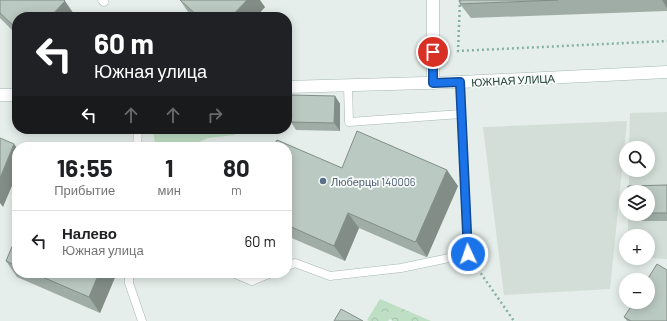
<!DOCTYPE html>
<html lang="ru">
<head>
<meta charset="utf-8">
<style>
  :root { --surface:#fff; --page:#f2f2f2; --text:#202124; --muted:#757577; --line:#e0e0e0 }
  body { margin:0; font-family:Barlow,sans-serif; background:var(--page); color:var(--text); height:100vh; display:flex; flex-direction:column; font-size:15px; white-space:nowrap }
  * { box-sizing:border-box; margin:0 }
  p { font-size:13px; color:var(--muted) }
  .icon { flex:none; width:22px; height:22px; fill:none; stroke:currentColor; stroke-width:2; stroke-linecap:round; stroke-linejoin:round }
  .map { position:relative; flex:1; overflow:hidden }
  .side { position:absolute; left:12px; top:142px; width:280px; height:136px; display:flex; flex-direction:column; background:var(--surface); border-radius:16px; box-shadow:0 2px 10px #0003 }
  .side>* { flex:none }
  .banner { position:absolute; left:12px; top:12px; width:280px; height:122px; border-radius:16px; box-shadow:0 2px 10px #0003; background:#202124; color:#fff; overflow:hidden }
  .buttons { position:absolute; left:619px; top:141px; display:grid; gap:8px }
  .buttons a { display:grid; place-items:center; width:36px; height:36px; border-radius:50%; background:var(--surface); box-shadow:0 2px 10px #0003; font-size:20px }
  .pin { position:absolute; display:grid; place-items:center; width:34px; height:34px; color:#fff; margin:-17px; border:2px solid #fff; border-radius:50%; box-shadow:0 1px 4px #0007 }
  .me { position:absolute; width:44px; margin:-22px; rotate:357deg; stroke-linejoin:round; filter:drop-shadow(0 0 3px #0008) }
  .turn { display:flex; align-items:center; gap:14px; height:84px; padding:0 16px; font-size:18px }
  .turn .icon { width:52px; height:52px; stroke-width:2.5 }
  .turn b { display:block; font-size:28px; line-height:34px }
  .lanes { display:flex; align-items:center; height:38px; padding:0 16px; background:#0003; justify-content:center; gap:20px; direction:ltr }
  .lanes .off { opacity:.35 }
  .eta { display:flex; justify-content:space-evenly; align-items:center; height:68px; text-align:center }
  .eta b { font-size:24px; font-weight:700; line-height:28px }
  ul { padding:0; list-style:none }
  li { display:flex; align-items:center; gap:12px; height:60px; padding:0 16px; border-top:1px solid var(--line) }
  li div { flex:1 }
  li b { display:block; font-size:15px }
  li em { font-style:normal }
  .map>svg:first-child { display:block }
  .built { fill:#d3ded8 }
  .park { fill:url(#park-crowns) }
  .garden { fill:#bfdfc5 }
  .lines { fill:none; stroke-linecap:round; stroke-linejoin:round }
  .lane-casing { stroke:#a7b7b1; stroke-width:9 }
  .secondary-casing { stroke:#a4bab0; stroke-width:13 }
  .path { stroke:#86b2a1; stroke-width:2.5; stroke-dasharray:2 3; stroke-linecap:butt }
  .lane { stroke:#fff; stroke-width:8 }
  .secondary { stroke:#fff; stroke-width:12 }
  .wall { fill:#a0ada7 }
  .shaded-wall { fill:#828d88 }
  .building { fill:#bac9c2; stroke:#828d88 }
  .route-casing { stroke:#114b97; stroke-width:10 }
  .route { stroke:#1a73e8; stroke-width:7 }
  .service-dot { fill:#5c6f8a; stroke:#f6faf8; stroke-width:1.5 }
  .labels { text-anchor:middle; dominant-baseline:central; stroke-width:3.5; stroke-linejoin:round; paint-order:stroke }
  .street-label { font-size:11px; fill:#244137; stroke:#f6faf8 }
  .service-label { font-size:11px; fill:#4e5e75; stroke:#f6faf8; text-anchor:start }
</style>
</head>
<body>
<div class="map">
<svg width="667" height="321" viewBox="0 0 667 321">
  <defs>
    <pattern id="park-crowns" width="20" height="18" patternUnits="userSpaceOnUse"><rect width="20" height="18" fill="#bfdfc5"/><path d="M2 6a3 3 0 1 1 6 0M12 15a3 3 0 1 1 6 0" fill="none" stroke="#a4c1aa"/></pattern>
  </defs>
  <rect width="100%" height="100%" fill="#e5eeea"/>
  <!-- built -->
  <g class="built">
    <polygon points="667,112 667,259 648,258 648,236 628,236 628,214 648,214 648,192 629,192 629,170 648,170 648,148 629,148 630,113"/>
    <polygon points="627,121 610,289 504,295 483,127"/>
  </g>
  <!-- park -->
  <polygon class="park" points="380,299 431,321 393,321 390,319 388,321 369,321 367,320"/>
  <!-- garden -->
  <polygon class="garden" points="153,129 237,129 235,135 208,138 188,147 168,147 155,144"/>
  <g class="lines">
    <defs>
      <g id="lane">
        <polyline points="102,0 104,2"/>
        <polyline points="348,86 349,122 461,114"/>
        <polyline points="137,147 138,129"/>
        <polyline points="287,266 295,263 330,276 401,268 468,254 460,82"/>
        <polyline points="129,273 129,283 142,321"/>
        <polyline points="233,273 252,281 271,273"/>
      </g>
      <g id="secondary">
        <polyline points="433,83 433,0"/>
        <polyline points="287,87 460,82 667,72"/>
        <polyline points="0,95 17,95"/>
      </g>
    </defs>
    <!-- lane casing -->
    <use href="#lane" class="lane-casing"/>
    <!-- secondary casing -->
    <use href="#secondary" class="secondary-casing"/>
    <!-- path -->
    <g class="path">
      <polyline points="460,0 458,51 667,41"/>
      <polyline points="475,265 514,321"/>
    </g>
    <!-- lane -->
    <use href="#lane" class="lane"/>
    <!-- secondary -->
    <use href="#secondary" class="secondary"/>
  </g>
  <!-- wall -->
  <g class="wall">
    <polygon points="0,0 76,17 17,17 17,35 0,18"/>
    <polygon points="180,0 265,7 256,17 193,17 190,15"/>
    <polygon points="460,0 667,0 667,11 471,18 460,4"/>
    <polygon points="335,96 340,104 340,131 296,130 291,122"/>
    <polygon points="287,147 342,168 458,186 427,257 426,257 359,228 345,261 287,236"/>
    <polygon points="667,185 667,221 634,221 629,214 648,214 648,192"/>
    <polygon points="17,235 17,273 115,273 116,275 100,313 17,277 6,261"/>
    <polygon points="624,317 667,321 627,321"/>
  </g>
  <!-- shaded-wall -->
  <g class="shaded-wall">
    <polygon points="247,0 260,0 265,7 256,17 231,17"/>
    <polygon points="662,0 667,0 667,8"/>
    <polygon points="65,1 76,17 50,17"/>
    <polygon points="335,96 340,104 340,131 334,123"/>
    <polygon points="14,144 17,148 17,174 3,207 0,203 0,178"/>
    <polygon points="447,170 458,186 427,257 416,241"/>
    <polygon points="348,213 359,228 345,261 334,246"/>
    <polygon points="99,273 115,273 116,275 100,313 89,297"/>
  </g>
  <!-- building -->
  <g class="building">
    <polygon points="0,0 64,0 65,1 50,17 17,17 17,29 0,13"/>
    <polygon points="180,0 247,0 231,17 199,17"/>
    <polygon points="460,0 558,0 460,4"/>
    <polygon points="291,95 335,96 334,123 291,122"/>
    <polygon points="357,131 447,170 416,241 415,242 348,213 334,246 287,225 287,147 273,147 277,140 342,168"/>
    <polygon points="0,138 14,144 0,178"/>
    <polygon points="667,185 667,213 648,213 648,192 628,192 628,186"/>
    <polygon points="17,235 17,266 6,261"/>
    <polygon points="657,264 667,270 667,321 631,321 624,317 634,302 648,302 648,280 647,280"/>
    <polygon points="33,273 99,273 89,297"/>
    <polygon points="341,309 363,321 334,321"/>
  </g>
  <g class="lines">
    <defs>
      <polyline id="route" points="433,52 433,83 460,82 468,254"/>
    </defs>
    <!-- route casing -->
    <use href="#route" class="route-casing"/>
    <!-- route -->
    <use href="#route" class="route"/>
  </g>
  <!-- markers -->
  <circle class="service-dot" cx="323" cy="181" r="4"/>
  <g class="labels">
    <!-- street labels -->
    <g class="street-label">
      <text transform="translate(513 80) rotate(-3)">ЮЖНАЯ УЛИЦА</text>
    </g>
    <!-- service labels -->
    <g class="service-label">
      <text x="331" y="181">Люберцы 140006</text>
    </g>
  </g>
</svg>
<div class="buttons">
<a><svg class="icon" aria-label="search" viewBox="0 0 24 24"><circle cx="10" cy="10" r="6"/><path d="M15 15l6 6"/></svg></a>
<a><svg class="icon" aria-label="layers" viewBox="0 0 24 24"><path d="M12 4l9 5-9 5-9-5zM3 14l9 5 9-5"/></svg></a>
<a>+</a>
<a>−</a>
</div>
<div class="pin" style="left:433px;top:52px;background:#d93025"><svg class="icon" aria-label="arrive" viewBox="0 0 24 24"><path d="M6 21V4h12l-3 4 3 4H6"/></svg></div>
<svg class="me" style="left:468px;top:254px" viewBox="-20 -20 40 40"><circle r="17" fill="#1a73e8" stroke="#fff" stroke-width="3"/><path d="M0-11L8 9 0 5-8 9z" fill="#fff"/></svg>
<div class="banner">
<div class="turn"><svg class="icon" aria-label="left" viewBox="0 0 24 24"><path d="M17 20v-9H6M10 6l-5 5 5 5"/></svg><div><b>60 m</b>Южная улица</div></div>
<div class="lanes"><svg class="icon" aria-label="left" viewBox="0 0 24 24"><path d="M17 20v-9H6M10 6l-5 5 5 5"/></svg><svg class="icon off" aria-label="ahead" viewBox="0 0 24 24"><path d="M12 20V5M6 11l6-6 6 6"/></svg><svg class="icon off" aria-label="ahead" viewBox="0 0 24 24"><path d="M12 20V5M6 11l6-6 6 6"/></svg><svg class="icon off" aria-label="right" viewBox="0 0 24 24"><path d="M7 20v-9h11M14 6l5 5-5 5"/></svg></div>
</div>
<section class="side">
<div class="eta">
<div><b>16:55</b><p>Прибытие</p></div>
<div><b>1</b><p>мин</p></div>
<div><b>80</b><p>m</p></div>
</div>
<ul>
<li><svg class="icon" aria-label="left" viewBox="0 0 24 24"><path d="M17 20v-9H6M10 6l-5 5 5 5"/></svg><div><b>Налево</b><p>Южная улица</p></div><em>60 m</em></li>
</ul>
</section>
</div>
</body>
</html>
